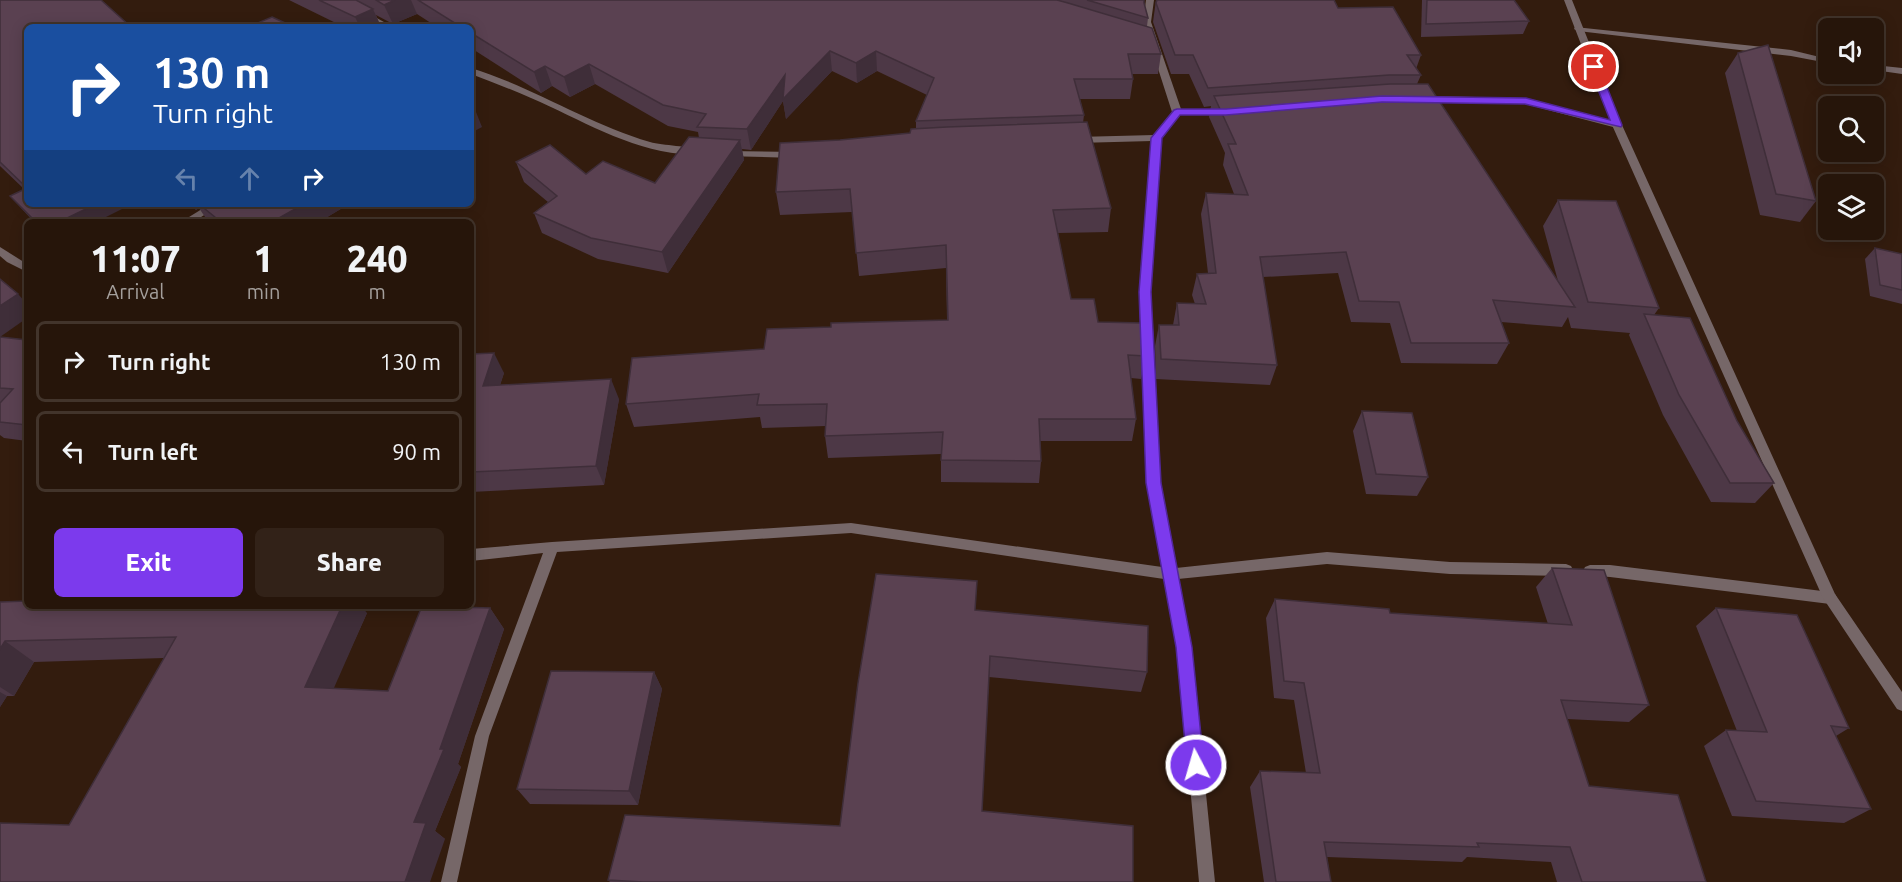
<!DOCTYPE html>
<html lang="en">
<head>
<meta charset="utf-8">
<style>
  :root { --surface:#26150a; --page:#322218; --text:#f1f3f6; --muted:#a49f9c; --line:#42342b; --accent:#7c3aed }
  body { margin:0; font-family:Ubuntu,sans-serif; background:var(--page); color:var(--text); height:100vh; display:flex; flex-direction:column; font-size:22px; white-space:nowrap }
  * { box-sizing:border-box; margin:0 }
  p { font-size:20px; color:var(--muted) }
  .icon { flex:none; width:33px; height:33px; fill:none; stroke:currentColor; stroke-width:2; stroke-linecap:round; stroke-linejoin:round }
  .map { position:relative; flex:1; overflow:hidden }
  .sheet { position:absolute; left:24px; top:219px; width:450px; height:390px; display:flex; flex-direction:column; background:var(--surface); border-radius:9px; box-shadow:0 3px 15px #0003,0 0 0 2px var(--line) }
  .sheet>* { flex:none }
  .banner { position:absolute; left:24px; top:24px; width:450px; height:183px; border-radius:9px; box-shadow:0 3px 15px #0003,0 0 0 2px var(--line); background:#1a4fa0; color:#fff; overflow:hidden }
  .controls { position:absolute; left:1818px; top:18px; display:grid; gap:12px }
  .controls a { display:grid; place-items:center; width:66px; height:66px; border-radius:9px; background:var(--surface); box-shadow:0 3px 15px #0003,0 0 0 2px var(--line); font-size:30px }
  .pin { position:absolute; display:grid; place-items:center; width:51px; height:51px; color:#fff; margin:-26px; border:3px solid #fff; border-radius:50%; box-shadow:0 2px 6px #0007 }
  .me { position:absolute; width:66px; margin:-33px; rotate:354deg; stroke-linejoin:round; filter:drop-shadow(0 0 4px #0008) }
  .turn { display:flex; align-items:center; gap:21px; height:126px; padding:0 30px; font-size:27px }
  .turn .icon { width:78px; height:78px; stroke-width:2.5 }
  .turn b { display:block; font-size:42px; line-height:51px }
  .lanes { display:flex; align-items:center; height:57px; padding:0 30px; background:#0003; justify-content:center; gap:30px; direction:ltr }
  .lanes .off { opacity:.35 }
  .eta { display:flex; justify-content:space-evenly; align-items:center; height:102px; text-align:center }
  .eta b { font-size:36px; font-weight:800; line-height:42px }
  .button { display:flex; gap:12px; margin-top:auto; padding:12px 30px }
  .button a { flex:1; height:69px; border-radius:9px; background:var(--accent); color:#fff; font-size:24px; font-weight:800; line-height:69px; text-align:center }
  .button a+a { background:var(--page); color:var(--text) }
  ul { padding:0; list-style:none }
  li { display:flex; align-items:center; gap:18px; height:81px; margin:0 12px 9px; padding:0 18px; border:3px solid var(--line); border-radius:9px }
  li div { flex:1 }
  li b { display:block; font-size:22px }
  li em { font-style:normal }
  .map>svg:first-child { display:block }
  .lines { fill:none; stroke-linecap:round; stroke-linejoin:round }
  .minor { fill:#766768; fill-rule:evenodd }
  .tertiary { fill:#766768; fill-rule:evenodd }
  .wall { fill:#4d3846 }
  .shaded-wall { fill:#3f2e39 }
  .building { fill:#5a4151; stroke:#3f2e39; stroke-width:1.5 }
  .route { fill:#7c3aed; stroke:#51269a; stroke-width:1.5 }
</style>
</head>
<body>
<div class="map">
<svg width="1902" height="882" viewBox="0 0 1902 882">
  <rect width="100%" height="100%" fill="#331c0e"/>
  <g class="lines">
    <!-- minor -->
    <g class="minor">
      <polygon points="334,0 344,0 393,27 383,27"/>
      <polygon points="1146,0 1154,0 1151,22 1181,109 1227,109 1231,112 1227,115 1180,115 1162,138 1150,292 1159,483 1176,568 1327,552 1450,562 1566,564 1571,566 1573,570 1571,574 1566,576 1450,574 1327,564 1178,579 1191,647 1215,882 1199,882 1177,647 1164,579 851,533 557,552 489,736 457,882 441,882 475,736 543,553 471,561 471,549 552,542 851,523 1162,567 1147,483 1140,292 1152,141 1077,143 1072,140 1077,137 1154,135 1172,112 1143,22"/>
      <polygon points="1575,27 1791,50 1828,59 1828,63 1791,56 1578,31 1574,29"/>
      <polygon points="1874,65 1902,68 1902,74 1874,70"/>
      <path d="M471,68C533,87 588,124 650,142C663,146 690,145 699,152C693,156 688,154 681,154C627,149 580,119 531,98C511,89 491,82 471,74Z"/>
      <polygon points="1424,96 1525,98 1620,123 1622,125 1617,128 1525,104 1421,101 1420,99"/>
      <polygon points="726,151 796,152 801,155 796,158 723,156 723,152"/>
      <polygon points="210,204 222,204 193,222 181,222"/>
      <polygon points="0,247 27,264 27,272 7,262 0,256"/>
      <polygon points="1590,565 1610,565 1830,592 1835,594 1837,598 1835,602 1830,604 1610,577 1585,575 1583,571 1585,567"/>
    </g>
    <!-- tertiary -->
    <polygon class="tertiary" points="1564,0 1572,0 1622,125 1835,594 1902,692 1902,711 1897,709 1823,598 1612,125"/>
  </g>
  <!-- wall -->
  <g class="wall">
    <polygon points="0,0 27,27 102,219 104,222 34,222 10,196 24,189 0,166"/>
    <polygon points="289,0 1144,0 1144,3 1148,18 1147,26 1161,54 1158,74 1132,74 1133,79 1130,99 1080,99 1084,115 1083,123 1111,208 1108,232 1058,233 1071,299 1098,322 1146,356 1141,379 1131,378 1136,419 1132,441 1040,441 1041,461 1039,483 941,482 941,454 828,458 825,436 826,426 762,428 760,417 634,427 626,404 764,349 831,327 947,320 946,268 859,276 852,212 780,215 776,192 840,140 910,133 916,129 916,121 927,95 877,71 857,83 832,71 786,119 783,101 751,150 742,149 744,160 668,273 598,259 542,233 534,213 548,202 524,182 516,162 586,174 655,183 699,138 698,132 668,126 595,84 570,97 552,86 541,93 471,48 471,27 437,27 417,14 393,24 376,15 381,27 344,27"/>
    <polygon points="1156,0 1334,0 1338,8 1421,55 1416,69 1421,75 1417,84 1558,281 1543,226 1558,200 1659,308 1654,315 1737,421 1774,483 1755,503 1711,502 1663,415 1629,335 1630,333 1571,328 1568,317 1562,327 1501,322 1509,343 1497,364 1401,363 1390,323 1351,322 1338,273 1263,277 1277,365 1270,385 1156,379 1155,346 1159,325 1173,325 1177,303 1195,304 1192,295 1197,274 1208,273 1201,214 1206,193 1234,194 1223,165 1225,153 1209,117 1211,106 1204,107 1189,74 1171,74 1153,22"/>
    <polygon points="1422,0 1514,0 1529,21 1523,34 1421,37"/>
    <polygon points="1738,53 1816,201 1800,222 1760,215 1725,73"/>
    <polygon points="189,204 349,204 319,222 211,222 205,217 199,208 196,210"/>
    <polygon points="1875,248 1902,254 1902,304 1870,296 1865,259"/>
    <polygon points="0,337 27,340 27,441 4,438 0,435"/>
    <polygon points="471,354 504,373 500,385 619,399 604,485 471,492"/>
    <polygon points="1362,411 1428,477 1417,496 1366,494 1353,431"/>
    <polygon points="1552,568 1649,705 1629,722 1567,719 1589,786 1706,882 1557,882 1551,862 1467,857 1462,862 1327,857 1331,882 1264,882 1250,787 1260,771 1306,773 1294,700 1274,698 1266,618 1275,599 1390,613 1548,624 1536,587"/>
    <polygon points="0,602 367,613 333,688 388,691 490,608 504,629 458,764 461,767 435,831 445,839 69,825 164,658 34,662 14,696 7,696 0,707"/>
    <polygon points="1716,608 1849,728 1836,736 1871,809 1844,823 1732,816 1704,746 1726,730 1737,731 1696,626"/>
    <polygon points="976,610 1147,672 1141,692 989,677 982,811 1133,882 610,882 608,880 840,826"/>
    <polygon points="654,672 662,689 638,805 530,804 517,789"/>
  </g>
  <!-- shaded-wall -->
  <g class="shaded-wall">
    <polygon points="395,0 411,0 417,14 393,24 384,5"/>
    <polygon points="373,9 381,27 360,27 355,17"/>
    <polygon points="830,51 832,71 786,119 783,101 751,150 747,129 785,75"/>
    <polygon points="876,51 877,71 857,83 856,63"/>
    <polygon points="589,64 595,84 570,97 564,77"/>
    <polygon points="545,66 552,86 541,93 534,72"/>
    <polygon points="474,107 482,127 471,133 471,109"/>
    <polygon points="740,140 744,160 668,273 662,252"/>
    <polygon points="88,204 132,204 102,219 104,222 59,222"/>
    <polygon points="192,204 196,204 199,208 196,210"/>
    <polygon points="304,204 349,204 319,222 272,222"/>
    <polygon points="18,294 27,304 27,318 0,337 0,306"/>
    <polygon points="494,353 504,373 493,406 483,386"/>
    <polygon points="611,379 619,399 604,485 596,466"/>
    <polygon points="342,606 361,606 367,613 326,706 305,687"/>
    <polygon points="490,608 504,629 458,764 461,767 435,831 445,839 430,882 405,882 414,822"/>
    <polygon points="5,641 34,662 14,696 0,687 0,649"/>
    <polygon points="654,672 662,689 638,805 629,791"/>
    <polygon points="0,692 7,696 0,707"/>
  </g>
  <!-- building -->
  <g class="building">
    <polygon points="0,0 101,0 131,27 27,27 27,204 90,204 92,206 59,222 36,222 10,196 27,188 0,162"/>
    <polygon points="319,0 356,0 373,9 355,17"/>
    <polygon points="376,0 395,0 384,5"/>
    <polygon points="418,0 1057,0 1068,3 1152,28 1161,54 1128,54 1133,79 1074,79 1084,115 916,121 934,78 876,51 856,63 830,51 783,99 785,75 747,129 697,127 706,114 663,105 589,64 564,77 545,66 534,72 471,33 471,27 461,27"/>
    <polygon points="1087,0 1144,0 1144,3 1148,18"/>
    <polygon points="1157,0 1334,0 1338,8 1393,7 1421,55 1407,55 1421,75 1389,75 1208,88 1193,55 1175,55 1156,3"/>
    <polygon points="1427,0 1514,0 1529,21 1426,24"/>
    <polygon points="272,17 294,27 248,27"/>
    <polygon points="1768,45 1816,201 1776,194 1738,53"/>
    <polygon points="1390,84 1428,84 1575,307 1493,300 1509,343 1411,343 1399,302 1359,301 1346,252 1260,257 1277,365 1161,359 1159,325 1179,325 1177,303 1206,304 1197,274 1216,273 1206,193 1248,195 1228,144 1236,144 1214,96"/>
    <polygon points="1087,122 1111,208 1053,210 1071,299 1094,299 1098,322 1144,323 1146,356 1128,355 1136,419 1039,419 1041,461 941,460 943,432 825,436 827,404 757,405 759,394 626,404 632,358 764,349 767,329 831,327 831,323 948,320 946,245 856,253 850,189 776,192 780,143 840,140 910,133 911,129 947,127"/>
    <polygon points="689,137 740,140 662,252 591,238 534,213 557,196 516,162 550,145 586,174 603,161 655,183"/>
    <polygon points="1558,200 1616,201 1659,308 1588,302"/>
    <polygon points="199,204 304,204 272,222 221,222"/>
    <polygon points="1875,248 1902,254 1902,290 1880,285"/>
    <polygon points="0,279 18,294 0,306"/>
    <polygon points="1644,314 1690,318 1737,421 1774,483 1730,483 1679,395"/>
    <polygon points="0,337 27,340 27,425 0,422 0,403 13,389 0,388"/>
    <polygon points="494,353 483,386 611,379 596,466 471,472 471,354"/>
    <polygon points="1362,411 1412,413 1428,477 1376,474"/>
    <polygon points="1552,568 1604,570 1649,705 1561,700 1589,786 1678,795 1706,882 1582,882 1570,847 1477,843 1479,847 1324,842 1331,882 1276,882 1260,771 1320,773 1304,683 1284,681 1275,599 1389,609 1390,613 1572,625"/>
    <polygon points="876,574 977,581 975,610 1148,626 1147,672 990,656 982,811 1133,826 1133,882 643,882 608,880 625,815 840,826 858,683"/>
    <polygon points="27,601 27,606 342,606 305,687 388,691 422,606 490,608 440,749 444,749 414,822 426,823 405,882 0,882 0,823 69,825 176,637 5,641 0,649 0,602"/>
    <polygon points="1716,608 1797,615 1849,728 1831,726 1871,809 1756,801 1726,730 1767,732"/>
    <polygon points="551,671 654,672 629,791 517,789"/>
  </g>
  <!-- route -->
  <polygon class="route" points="1594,64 1599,67 1622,125 1621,127 1525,104 1382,102 1226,115 1180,115 1162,138 1151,292 1161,483 1192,647 1204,765 1202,771 1196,773 1190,771 1187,765 1176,647 1146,483 1139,292 1151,138 1174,110 1177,109 1226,109 1382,96 1526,98 1610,120 1589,67"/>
</svg>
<div class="controls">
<a><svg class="icon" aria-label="sound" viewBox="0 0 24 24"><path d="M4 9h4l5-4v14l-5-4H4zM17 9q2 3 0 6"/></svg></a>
<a><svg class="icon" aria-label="search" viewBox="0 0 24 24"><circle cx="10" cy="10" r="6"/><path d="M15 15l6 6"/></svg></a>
<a><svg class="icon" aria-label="layers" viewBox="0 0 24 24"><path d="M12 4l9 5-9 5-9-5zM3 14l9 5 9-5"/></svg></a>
</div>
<div class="pin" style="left:1594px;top:67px;background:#d93025"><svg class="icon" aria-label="arrive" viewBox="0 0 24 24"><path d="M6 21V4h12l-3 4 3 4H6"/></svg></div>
<svg class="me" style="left:1196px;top:765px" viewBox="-20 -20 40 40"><circle r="17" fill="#7c3aed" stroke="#fff" stroke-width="3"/><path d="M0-11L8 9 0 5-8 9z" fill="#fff"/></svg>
<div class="banner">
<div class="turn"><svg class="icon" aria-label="right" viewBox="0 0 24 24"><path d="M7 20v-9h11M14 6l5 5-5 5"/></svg><div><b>130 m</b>Turn right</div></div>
<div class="lanes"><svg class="icon off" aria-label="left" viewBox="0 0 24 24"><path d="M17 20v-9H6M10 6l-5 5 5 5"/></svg><svg class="icon off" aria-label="ahead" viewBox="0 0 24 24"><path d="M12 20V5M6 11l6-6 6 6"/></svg><svg class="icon" aria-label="right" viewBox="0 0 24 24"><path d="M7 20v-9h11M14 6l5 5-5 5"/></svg></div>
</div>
<section class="sheet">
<div class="eta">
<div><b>11:07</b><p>Arrival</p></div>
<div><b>1</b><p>min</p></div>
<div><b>240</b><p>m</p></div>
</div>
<ul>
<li><svg class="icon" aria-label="right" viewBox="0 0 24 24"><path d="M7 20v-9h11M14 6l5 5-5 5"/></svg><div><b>Turn right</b></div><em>130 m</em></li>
<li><svg class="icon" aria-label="left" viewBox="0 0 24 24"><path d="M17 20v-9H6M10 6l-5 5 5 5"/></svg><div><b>Turn left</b></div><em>90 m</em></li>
</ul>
<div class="button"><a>Exit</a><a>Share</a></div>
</section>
</div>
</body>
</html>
